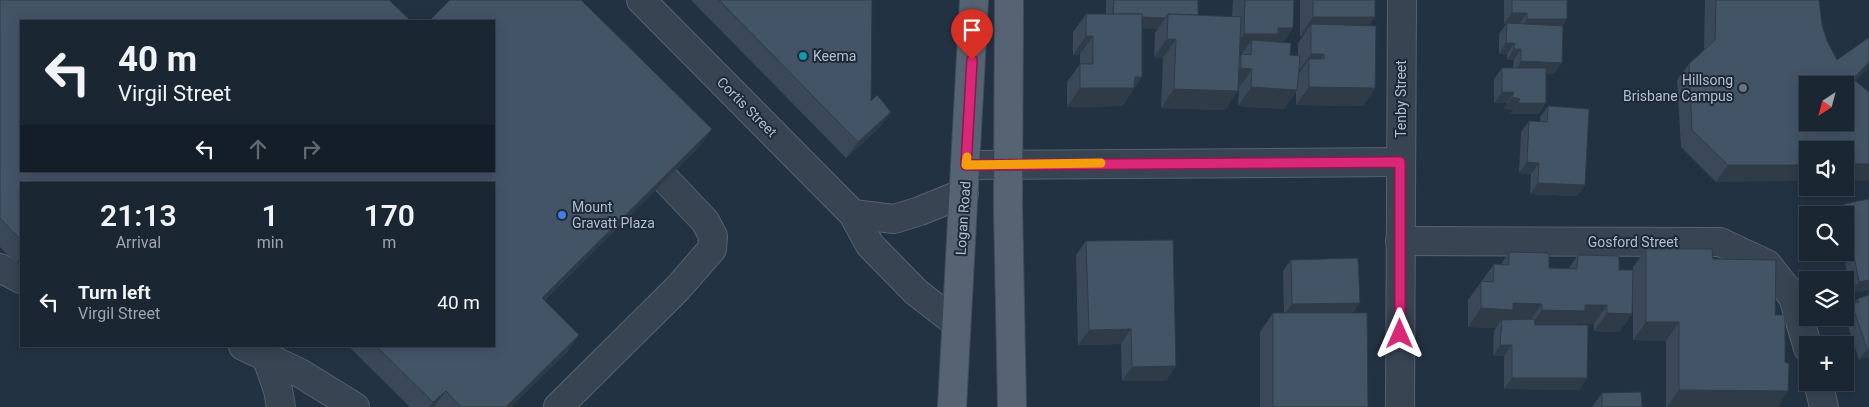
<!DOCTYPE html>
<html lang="en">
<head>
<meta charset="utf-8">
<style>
  :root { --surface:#1a2632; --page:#27323e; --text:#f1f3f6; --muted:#9fa5ac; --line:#38434d }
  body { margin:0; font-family:Roboto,sans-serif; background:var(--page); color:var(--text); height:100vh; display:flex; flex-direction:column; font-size:19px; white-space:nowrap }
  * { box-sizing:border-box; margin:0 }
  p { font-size:16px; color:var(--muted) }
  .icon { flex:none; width:28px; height:28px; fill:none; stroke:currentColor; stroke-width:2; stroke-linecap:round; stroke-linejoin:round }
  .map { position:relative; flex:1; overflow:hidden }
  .drawer { position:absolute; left:20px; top:182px; width:475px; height:165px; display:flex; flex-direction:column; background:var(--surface); border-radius:0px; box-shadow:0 2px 12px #0003,0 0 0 1px var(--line) }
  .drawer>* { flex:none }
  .hud { position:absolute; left:20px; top:20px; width:475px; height:152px; border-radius:0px; box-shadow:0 2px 12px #0003,0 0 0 1px var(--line); background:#1a2632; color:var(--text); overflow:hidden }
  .needle { width:32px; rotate:216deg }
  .fabs { position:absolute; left:1799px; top:76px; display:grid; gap:10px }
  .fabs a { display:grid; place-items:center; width:55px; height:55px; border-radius:0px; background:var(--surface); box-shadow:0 2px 12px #0003,0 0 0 1px var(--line); font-size:25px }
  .pin { position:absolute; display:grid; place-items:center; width:42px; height:42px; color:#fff; margin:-51px -21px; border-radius:50% 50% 50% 0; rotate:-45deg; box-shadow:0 0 5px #0007 }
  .pin .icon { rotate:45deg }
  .me { position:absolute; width:55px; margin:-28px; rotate:0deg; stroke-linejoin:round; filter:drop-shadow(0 0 4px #0008) }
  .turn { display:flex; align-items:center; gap:18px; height:105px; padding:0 15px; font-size:22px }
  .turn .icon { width:65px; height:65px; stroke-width:2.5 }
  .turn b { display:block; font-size:35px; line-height:42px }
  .lanes { display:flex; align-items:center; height:48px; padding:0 15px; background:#0003; justify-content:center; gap:25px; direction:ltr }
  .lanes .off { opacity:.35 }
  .eta { display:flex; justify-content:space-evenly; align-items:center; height:85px; text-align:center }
  .eta b { font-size:30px; font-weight:600; line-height:35px }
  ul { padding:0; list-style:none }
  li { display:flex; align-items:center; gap:15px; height:70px; padding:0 15px }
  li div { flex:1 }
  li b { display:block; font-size:19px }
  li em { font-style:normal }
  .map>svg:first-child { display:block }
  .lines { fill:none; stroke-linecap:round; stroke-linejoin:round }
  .minor-casing { stroke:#566270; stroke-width:30 }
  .major-casing { stroke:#424d5c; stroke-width:30 }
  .minor { stroke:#384452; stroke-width:28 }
  .major { stroke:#566372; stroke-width:28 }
  .wall { fill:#3a4859; fill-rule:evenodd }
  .shaded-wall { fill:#303b48 }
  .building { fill:#445467; stroke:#303b48; fill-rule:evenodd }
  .route-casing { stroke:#8e194d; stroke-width:12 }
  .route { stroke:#db2777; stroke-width:9 }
  .slow { stroke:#f59e0b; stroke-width:9 }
  .culture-dot { fill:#0f9aa8; stroke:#1d2938; stroke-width:2 }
  .worship-dot { fill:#6b7280; stroke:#1d2938; stroke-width:2 }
  .shop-dot { fill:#3f7fe0; stroke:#1d2938; stroke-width:2 }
  .labels { text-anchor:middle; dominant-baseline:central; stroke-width:4; stroke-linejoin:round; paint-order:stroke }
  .poi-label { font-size:14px; fill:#b5bfcc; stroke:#1d2938; text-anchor:start }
  .street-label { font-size:14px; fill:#b5bfcc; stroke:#1d2938 }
</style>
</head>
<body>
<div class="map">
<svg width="1869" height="407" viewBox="0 0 1869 407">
  <rect width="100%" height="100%" fill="#233243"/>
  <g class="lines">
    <defs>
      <g id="minor">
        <polyline points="641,0 853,214 870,245 916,292 956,323"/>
        <polyline points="966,165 1400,162"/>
        <polyline points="853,214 894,219 920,211 964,193"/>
        <polyline points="1400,241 1720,242 1767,264 1793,297 1808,348"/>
        <polyline points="0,268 21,279"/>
        <polyline points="243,346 300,373 355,407"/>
        <polyline points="266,356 278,390 281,407"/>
        <polyline points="1818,382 1824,407"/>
        <polyline points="558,407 678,288 712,249 713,236 705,221 666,180"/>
        <polyline points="1400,407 1402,0"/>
      </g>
      <g id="major">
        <polyline points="1009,0 1008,206 1012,407"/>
        <polyline points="952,407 974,0"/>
      </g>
    </defs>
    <!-- minor casing -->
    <use href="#minor" class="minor-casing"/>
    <!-- major casing -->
    <use href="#major" class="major-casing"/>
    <!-- minor -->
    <use href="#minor" class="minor"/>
    <!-- major -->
    <use href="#major" class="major"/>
  </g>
  <!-- wall -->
  <g class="wall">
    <polygon points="0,0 21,21 701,145 544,301 579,335 567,352 511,407 410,407 348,346 494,346 494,184 21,184 21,264 16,263 0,247"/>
    <polygon points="691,0 872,0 871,101 891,112 879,128 846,158"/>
    <path d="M1106,0H1198V15L1232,17L1233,0H1294L1293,28L1283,42L1290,55L1298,56V43L1303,36H1300V0H1375L1369,26L1375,88L1363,106L1296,105V92L1284,109L1238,106L1239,88H1238L1225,110L1161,108L1163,58L1154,57L1155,32L1158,29L1142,28V77L1122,106L1067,107V82L1080,64V54L1073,55V32L1086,14H1106ZM1240,52H1243L1239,57Z"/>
    <polygon points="1504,0 1567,0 1567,19 1562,26 1554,74 1546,74 1539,114 1510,114 1513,110 1504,108 1507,103 1494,103 1494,79 1502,68 1513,68 1514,60 1507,60 1507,54 1499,54 1499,34 1506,24 1504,24"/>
    <polygon points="1705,0 1819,0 1822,25 1827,41 1837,60 1869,40 1869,65 1855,81 1869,92 1869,181 1845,181 1845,150 1716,182 1681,147 1677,80 1689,64 1704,50"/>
    <polygon points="1548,106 1585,185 1577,196 1530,194 1531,174 1519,173 1521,132 1529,121 1540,121 1540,117"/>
    <polygon points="1844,204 1869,290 1851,293 1843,252 1845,252 1845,215 1836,215"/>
    <polygon points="1086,241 1166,381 1122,381 1121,344 1078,345 1076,255"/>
    <polygon points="1646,249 1713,259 1775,315 1785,362 1788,391 1777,407 1666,407 1666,341 1633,340 1633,267"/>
    <polygon points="1509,252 1549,268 1568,269 1578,255 1619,270 1632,314 1619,332 1594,331 1594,324 1577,323 1576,325 1580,390 1504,389 1504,356 1493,356 1494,331 1496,328 1468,327 1468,300 1494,264 1501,264"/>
    <polygon points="1291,260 1353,313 1368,407 1260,407 1260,332 1273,313 1284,313 1283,271"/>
    <polygon points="1869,295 1869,357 1859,360 1845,317 1845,314 1852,304 1854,303 1857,299"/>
    <polygon points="1602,393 1642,407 1592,407"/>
  </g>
  <!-- shaded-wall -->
  <g class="shaded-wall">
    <polygon points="1512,13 1527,13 1519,24 1504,24"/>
    <polygon points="1113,16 1165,18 1158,29 1106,27"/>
    <polygon points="1313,17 1375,17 1362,35 1311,24 1303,36 1300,36"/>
    <polygon points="1527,19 1567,19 1559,30 1519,30"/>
    <polygon points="1278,28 1293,28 1280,47 1252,40 1243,52 1232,52 1244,34"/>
    <polygon points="1086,36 1093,36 1080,54 1073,55"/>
    <polygon points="1167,39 1176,39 1163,58 1154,57"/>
    <polygon points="1506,43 1515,43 1507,54 1499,54"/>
    <polygon points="1514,49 1521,49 1514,60 1507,60"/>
    <polygon points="1311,54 1324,54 1311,72 1309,59 1300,72 1298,72"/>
    <polygon points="1521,61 1562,63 1554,74 1513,73"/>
    <polygon points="1869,62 1869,65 1867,69 1845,91 1853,79"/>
    <polygon points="1241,68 1252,69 1239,88 1228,87"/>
    <polygon points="1135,77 1142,77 1122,106 1067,107 1080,88"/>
    <polygon points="1251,87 1297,90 1284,109 1238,106"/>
    <polygon points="1309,87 1375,88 1363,106 1296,105"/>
    <polygon points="1174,89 1238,91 1225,110 1161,108"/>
    <polygon points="1502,92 1514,92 1507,103 1494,103"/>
    <polygon points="1512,97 1520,99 1513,110 1504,108"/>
    <polygon points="1518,103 1546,103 1539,114 1510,114"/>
    <polygon points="891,112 879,128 846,158 858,142"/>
    <polygon points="712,129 701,145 530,315 542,298"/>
    <polygon points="1527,162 1539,163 1531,174 1519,173"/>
    <rect x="1845" y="164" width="24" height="17"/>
    <polygon points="1728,165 1808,165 1808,181 1716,182"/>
    <polygon points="1538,183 1585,185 1577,196 1530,194"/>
    <polygon points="21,256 21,264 16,263"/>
    <polygon points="1869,280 1869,290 1851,293 1859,282"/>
    <polygon points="1360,303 1352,314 1284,315 1292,304"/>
    <polygon points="1513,303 1542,304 1529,322 1502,320 1496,328 1468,327 1481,308"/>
    <polygon points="1585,305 1607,305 1594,324 1577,323 1572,330 1529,328 1542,310"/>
    <polygon points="1607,313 1632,314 1619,332 1594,331"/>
    <polygon points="1646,322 1679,322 1666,341 1633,340"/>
    <polygon points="1131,329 1121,344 1078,345 1089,330"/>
    <polygon points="579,335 567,352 511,407 506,407"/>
    <polygon points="1500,345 1512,345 1504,356 1493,356"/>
    <polygon points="1867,349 1869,349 1869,357 1859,360"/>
    <polygon points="1176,366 1166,381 1122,381 1132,367"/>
    <polygon points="1512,378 1587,378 1580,390 1504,389"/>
    <polygon points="1679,390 1788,391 1777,407 1667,407"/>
    <polygon points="446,391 434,407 430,407 433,402"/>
  </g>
  <!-- building -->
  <g class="building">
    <polygon points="0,0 389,0 411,21 21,21 21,171 494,171 494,21 429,21 450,0 581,0 712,129 542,298 579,335 506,407 461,407 446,391 433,402 376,346 494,346 494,184 21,184 21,240 0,218"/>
    <polygon points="719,0 872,0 871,101 877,95 891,112 858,142"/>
    <polygon points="1114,0 1198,0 1198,15 1168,14 1165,18 1142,17 1142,14 1113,14"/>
    <polygon points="1245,0 1294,0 1293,28 1278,28 1278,34 1244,34"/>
    <rect x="1313" y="0" width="62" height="17"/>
    <polygon points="1512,0 1567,0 1567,19 1527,19 1527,13 1512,13"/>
    <path d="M1716,0H1819L1822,25L1827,41L1837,60L1868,38L1869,40V62L1853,79L1869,92V164H1845V150H1808V165H1728L1692,130L1689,64L1715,40ZM1808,85H1845V122H1808Z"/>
    <polygon points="1086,14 1142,14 1142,77 1135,77 1134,88 1080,88 1080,64 1093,64 1093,36 1086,36"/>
    <polygon points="1168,14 1241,17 1238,91 1174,89 1176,39 1167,39"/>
    <polygon points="1507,23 1563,26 1562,63 1521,61 1521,49 1514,49 1515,43 1506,43"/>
    <polygon points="1311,24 1376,26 1375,88 1309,87 1309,59 1324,59 1324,54 1311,54"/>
    <polygon points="1252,40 1291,43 1290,55 1300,56 1297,90 1251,87 1252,69 1241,68 1241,54 1251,55"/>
    <polygon points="1502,68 1546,68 1546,103 1518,103 1520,99 1512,97 1514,92 1502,92"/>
    <polygon points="1548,106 1589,109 1585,185 1538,183 1539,163 1527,162 1529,121 1547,122"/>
    <polygon points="1869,199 1869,280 1859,282 1844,204"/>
    <polygon points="1173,240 1176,366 1132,367 1131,329 1089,330 1086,241"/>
    <polygon points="1646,249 1712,249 1713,259 1776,260 1775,315 1785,315 1785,362 1789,364 1788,391 1679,390 1679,322 1646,322"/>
    <polygon points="1509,252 1549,253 1549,268 1577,269 1578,255 1619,256 1619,270 1633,270 1632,314 1607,313 1607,305 1585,305 1585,311 1542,310 1542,304 1513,303 1513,310 1481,308 1481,281 1493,282 1494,264 1509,265"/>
    <polygon points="1358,258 1360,303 1292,304 1291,260"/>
    <polygon points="1869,295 1869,349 1867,349 1852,304 1859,302 1857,299"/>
    <polygon points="1273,313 1367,313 1368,407 1273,407"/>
    <polygon points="1534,319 1535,325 1588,325 1587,378 1512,378 1512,345 1500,345 1502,320"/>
    <polygon points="1641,392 1642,407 1602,407 1602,393"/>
  </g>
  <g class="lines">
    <defs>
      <polyline id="route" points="972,60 966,165 1400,162 1400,334"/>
    </defs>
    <!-- route casing -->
    <use href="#route" class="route-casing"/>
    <!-- route -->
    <use href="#route" class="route"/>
    <!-- slow -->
    <polyline class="slow" points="967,157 966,165 1101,163"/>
  </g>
  <!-- markers -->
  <circle class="culture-dot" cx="803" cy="56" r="5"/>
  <circle class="worship-dot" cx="1743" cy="88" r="5"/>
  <circle class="shop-dot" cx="562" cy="215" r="5"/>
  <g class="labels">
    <!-- poi labels -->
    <g class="poi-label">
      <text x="813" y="56">Keema</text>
      <text x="1733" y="80" text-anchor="end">Hillsong<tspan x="1733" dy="16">Brisbane Campus</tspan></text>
      <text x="572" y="207">Mount<tspan x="572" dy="16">Gravatt Plaza</tspan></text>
    </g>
    <!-- street labels -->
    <g class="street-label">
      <text transform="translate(1401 99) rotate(-90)">Tenby Street</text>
      <text transform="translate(747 107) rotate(45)">Cortis Street</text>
      <text transform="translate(963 218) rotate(-86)">Logan Road</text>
      <text x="1633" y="242">Gosford Street</text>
    </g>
  </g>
</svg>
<div class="fabs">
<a><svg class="needle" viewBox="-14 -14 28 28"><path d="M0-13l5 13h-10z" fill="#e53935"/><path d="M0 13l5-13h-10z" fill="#9fa5ac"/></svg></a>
<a><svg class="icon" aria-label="sound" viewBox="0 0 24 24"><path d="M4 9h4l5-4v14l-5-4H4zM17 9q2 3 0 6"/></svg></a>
<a><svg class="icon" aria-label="search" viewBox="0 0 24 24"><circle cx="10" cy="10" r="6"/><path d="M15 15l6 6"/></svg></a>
<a><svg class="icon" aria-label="layers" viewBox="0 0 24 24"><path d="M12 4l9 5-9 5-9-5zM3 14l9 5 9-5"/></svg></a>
<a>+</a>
</div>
<div class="pin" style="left:972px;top:60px;background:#d93025"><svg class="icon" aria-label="arrive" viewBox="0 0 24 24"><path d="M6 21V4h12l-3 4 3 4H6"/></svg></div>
<svg class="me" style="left:1400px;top:334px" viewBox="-20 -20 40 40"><path d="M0-17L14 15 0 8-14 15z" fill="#db2777" stroke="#fff" stroke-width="4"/></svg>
<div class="hud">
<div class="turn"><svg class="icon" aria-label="left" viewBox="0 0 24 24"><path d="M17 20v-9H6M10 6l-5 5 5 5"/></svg><div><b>40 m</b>Virgil Street</div></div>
<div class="lanes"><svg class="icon" aria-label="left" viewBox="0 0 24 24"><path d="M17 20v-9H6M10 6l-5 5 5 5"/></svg><svg class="icon off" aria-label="ahead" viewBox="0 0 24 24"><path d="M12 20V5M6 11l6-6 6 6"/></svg><svg class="icon off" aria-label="right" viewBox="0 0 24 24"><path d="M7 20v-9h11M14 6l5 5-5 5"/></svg></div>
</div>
<section class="drawer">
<div class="eta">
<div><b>21:13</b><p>Arrival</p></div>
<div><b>1</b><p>min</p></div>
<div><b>170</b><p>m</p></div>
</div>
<ul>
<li><svg class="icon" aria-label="left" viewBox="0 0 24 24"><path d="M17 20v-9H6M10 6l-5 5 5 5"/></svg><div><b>Turn left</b><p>Virgil Street</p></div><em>40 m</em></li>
</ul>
</section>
</div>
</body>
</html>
